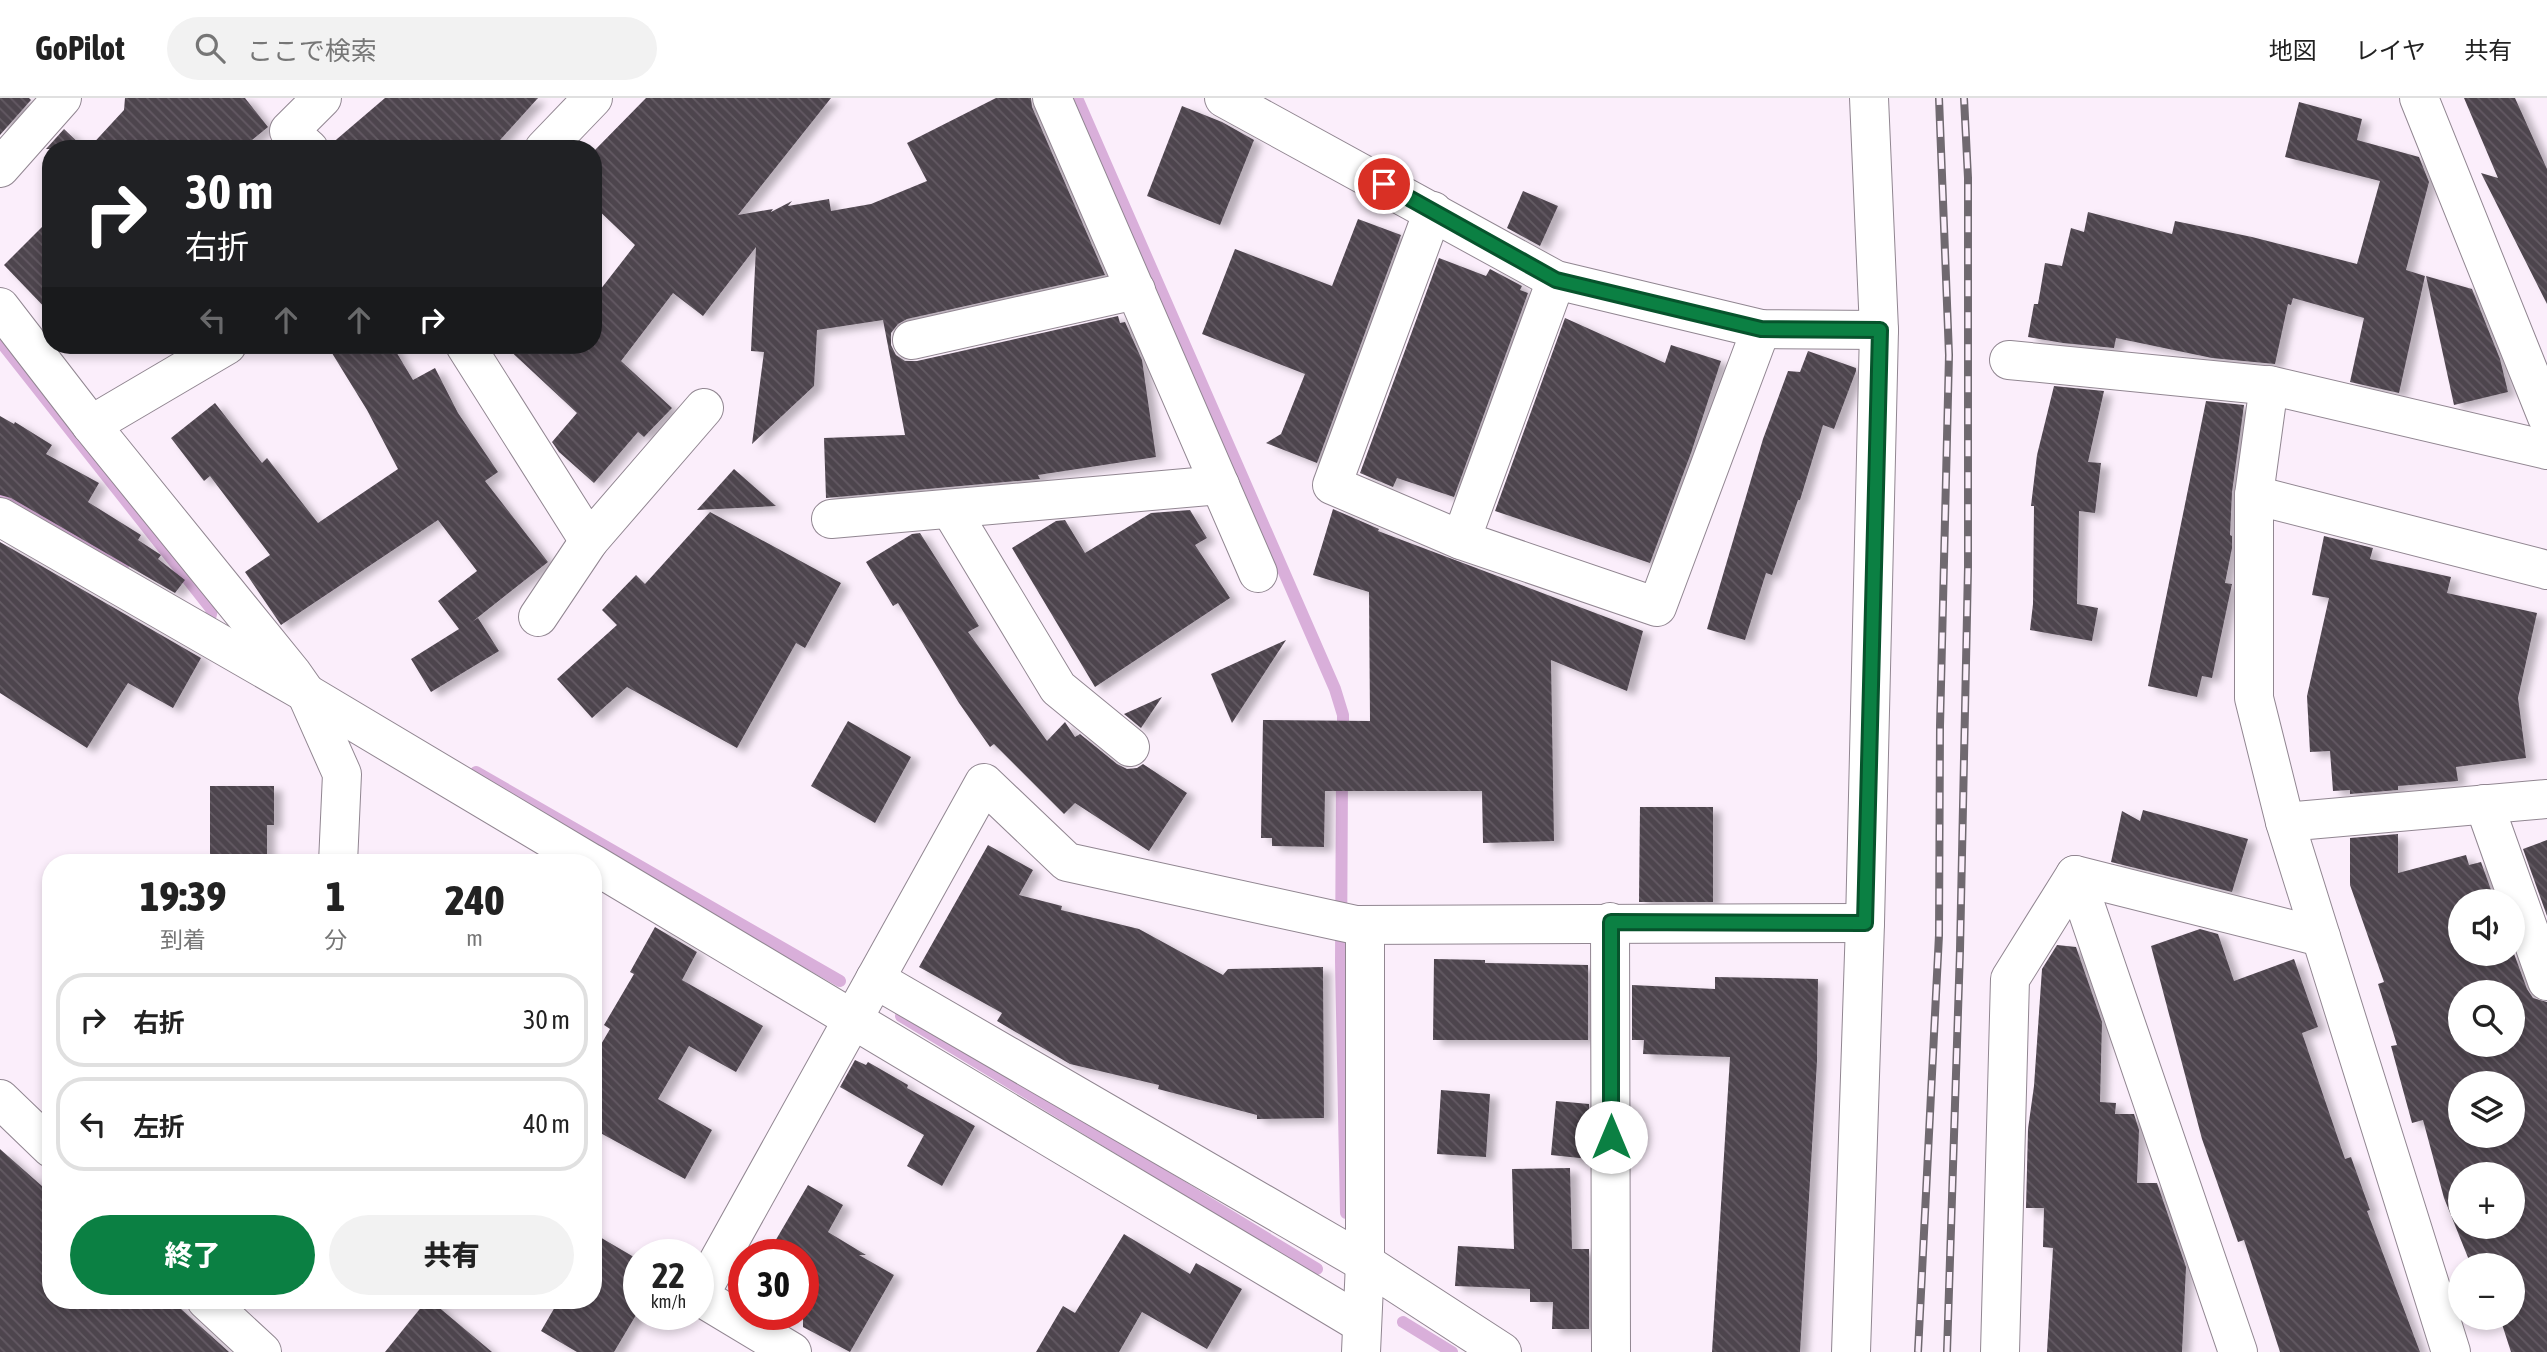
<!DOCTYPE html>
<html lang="ja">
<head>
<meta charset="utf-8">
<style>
  :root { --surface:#fff; --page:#f2f2f2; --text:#222; --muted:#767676; --line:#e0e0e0; --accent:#0b8043 }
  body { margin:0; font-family:"Asap Condensed","Noto Sans JP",sans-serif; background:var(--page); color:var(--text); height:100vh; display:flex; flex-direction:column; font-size:26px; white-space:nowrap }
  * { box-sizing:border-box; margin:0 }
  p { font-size:23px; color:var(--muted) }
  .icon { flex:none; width:38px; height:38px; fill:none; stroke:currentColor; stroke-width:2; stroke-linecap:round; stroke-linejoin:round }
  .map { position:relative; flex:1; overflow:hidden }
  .details { position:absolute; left:42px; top:756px; width:560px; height:455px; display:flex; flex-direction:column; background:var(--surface); border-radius:28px; box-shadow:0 4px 10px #0003 }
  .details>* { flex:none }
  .hud { position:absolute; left:42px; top:42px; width:560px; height:214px; border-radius:28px; box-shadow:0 4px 10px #0003; background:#202124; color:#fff; overflow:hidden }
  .buttons { position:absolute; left:2448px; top:791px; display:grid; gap:14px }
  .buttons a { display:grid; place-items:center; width:77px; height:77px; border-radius:50%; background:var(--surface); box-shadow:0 4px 10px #0003; font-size:35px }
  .speed { position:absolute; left:623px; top:1141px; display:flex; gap:14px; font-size:35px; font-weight:700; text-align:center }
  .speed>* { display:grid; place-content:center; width:91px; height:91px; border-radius:50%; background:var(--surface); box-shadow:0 4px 10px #0003; line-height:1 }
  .speed small { font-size:18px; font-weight:400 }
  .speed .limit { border:10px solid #d22; background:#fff; color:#111 }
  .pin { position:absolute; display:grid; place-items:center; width:60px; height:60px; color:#fff; margin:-30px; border:4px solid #fff; border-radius:50%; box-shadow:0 2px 7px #0007 }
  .me { position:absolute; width:77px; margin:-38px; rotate:0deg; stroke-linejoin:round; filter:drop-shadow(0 0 5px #0008) }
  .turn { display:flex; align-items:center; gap:24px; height:147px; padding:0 28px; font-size:32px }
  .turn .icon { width:91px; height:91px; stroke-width:2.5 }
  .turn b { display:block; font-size:49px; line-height:60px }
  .lanes { display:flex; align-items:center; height:66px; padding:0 28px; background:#0003; justify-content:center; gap:35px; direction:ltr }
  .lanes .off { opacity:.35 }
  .eta { display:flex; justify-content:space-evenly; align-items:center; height:119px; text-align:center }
  .eta b { font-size:42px; font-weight:800; line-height:49px }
  .action { display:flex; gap:14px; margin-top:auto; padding:14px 28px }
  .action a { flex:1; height:80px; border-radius:42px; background:var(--accent); color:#fff; font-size:28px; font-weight:800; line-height:80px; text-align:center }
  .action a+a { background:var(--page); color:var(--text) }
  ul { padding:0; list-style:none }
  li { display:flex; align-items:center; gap:21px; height:94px; margin:0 14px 10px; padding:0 14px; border:4px solid var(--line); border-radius:28px }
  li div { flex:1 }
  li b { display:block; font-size:26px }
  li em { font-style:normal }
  header { display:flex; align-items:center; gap:42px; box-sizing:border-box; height:98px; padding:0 35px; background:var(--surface); border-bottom:2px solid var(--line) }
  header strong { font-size:33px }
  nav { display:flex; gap:38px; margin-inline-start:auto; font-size:24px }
  .search { width:490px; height:63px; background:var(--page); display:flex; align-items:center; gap:18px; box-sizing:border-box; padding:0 24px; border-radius:38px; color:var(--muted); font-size:26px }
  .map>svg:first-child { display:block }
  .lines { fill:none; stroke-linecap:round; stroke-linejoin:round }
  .stream { stroke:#d9afda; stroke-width:12 }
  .building { fill:url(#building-back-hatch); fill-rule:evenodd; filter:url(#shadow) }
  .street-casing { stroke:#918691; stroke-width:40 }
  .street { stroke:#fff; stroke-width:38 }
  .rail-casing { stroke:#706970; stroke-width:8 }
  .rail { stroke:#fbeefb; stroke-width:5; stroke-dasharray:16; stroke-linecap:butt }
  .route-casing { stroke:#07532c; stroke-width:18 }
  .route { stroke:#0b8043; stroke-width:12 }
</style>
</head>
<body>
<header>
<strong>GoPilot</strong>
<div class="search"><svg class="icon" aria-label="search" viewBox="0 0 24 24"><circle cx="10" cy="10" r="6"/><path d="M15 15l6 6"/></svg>ここで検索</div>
<nav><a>地図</a><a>レイヤ</a><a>共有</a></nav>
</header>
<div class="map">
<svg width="2547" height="1254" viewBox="0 0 2547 1254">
  <defs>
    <pattern id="building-back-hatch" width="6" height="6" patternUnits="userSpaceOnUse" patternTransform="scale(1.75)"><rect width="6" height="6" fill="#4e444e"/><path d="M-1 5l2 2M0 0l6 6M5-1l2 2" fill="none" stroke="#635b63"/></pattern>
    <filter id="shadow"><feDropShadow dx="8" dy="4.5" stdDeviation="3.5" flood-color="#0004"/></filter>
  </defs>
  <rect width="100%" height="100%" fill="#fbeefb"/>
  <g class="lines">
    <!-- stream -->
    <g class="stream">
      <polyline points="1077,0 1335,591 1343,617 1343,639"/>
      <polyline points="0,243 212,512 210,520"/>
      <polyline points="0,396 123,468"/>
      <polyline points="476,674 840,883"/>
      <polyline points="1342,678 1341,864 1346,1115"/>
      <polyline points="901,918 1317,1171"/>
      <polyline points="1403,1224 1452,1254"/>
    </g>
  </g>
  <!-- building -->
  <g class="building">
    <polygon points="0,0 29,0 31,2 0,37"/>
    <polygon points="125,0 245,0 268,29 241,51 88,51 124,12"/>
    <polygon points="385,0 538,0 492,51 330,51 330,47"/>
    <polygon points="646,0 831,0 738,117 773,111 771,114 792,103 788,108 829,101 831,113 871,106 927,83 907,45 996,0 1031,0 1032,9 1105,177 907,221 898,226 891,235 891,247 896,257 905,263 917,263 1118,218 1120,225 1125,224 1142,262 1156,359 1038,377 1040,381 826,400 824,340 905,337 883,222 817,232 814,288 752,346 764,254 751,253 756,149 703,218 673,195 621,263 672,310 644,339 638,334 594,385 559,354 552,344 577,315 504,247 593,247 593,201 635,147 593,107 593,54"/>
    <polygon points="2464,0 2515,0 2547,71 2547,206 2481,75 2498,80"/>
    <polygon points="2299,4 2362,21 2357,42 2419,59 2429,84 2406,172 2425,178 2399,295 2350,284 2364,220 2293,200 2291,207 2288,206 2275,266 2212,260 2116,240 2114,250 2063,245 2028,239 2034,206 2038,206 2045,165 2062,168 2071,130 2084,134 2088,114 2172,136 2175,123 2252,139 2357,166 2380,83 2285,59"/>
    <polygon points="1182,8 1222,24 1254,42 1220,127 1147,98"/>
    <polygon points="64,31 85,51 46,51"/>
    <polygon points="1523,93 1558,108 1540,148 1507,130"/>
    <polygon points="51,120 51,216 4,167"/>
    <polygon points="1358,121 1401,137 1317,365 1266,345 1281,336 1305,276 1202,236 1235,151 1332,188"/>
    <polygon points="1439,160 1486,178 1490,171 1522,188 1520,192 1528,195 1454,399 1397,380 1393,389 1360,375"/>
    <polygon points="2426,178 2472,191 2500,261 2508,294 2454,307"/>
    <polygon points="1565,220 1665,265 1671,247 1721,263 1691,355 1650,465 1495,413"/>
    <polygon points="327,247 392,247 413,282 435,270 458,315 498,374 485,383 548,464 472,524 478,520 499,553 431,594 411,561 459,531 438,503 477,473 438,422 281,527 245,474 270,457 210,378 204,383 171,340 215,305 262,365 267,360 318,425 398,371 367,312"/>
    <polygon points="1808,253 1856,270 1856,273 1834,331 1823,327 1800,402 1798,402 1772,477 1766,475 1745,542 1707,531 1763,341 1788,273 1800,274"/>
    <polygon points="2054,288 2104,293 2088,364 2101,365 2095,415 2079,413 2077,506 2098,510 2092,543 2030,532 2033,506 2034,408 2031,408 2037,357"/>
    <polygon points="2206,303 2244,307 2232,394 2230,437 2232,438 2232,450 2225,485 2232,486 2212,580 2202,578 2197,599 2148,588"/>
    <polygon points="0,318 14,326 15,324 52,347 46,356 99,385 88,404 141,437 138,442 161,457 158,461 185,482 175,495 11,400 0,397"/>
    <polygon points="734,371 776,408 697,412"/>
    <polygon points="1333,411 1379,431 1378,433 1643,533 1627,593 1551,562 1554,743 1483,745 1482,693 1325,693 1324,749 1272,748 1272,740 1261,740 1263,622 1370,623 1369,494 1313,477"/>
    <polygon points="1190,412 1207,440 1195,447 1230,500 1095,589 1012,450 1056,423 1065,422 1085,455 1151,415"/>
    <polygon points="710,414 841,485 805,550 796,545 737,650 627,589 592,620 557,581 617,527 602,512 636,477 645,486"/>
    <polygon points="920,435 979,528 968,534 1047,643 1065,624 1075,639 1080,636 1117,666 1127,671 1137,670 1143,666 1187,695 1149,753 1075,705 1064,716 994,646 990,649 959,605 898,505 893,508 866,464 912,436"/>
    <polygon points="2324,438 2373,450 2370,461 2451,479 2447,495 2537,515 2518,600 2526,660 2456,669 2458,683 2398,688 2398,692 2350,696 2350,692 2333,693 2330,653 2310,654 2307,598 2329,500 2312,497"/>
    <polygon points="0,444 201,560 173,610 128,585 87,650 0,595"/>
    <polygon points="1286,542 1232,625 1211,576"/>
    <polygon points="1162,599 1141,630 1124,616"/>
    <polygon points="848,623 911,659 875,725 811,688"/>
    <polygon points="210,688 274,688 274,727 267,727 267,761 210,761"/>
    <polygon points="1640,709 1713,709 1713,804 1639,804"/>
    <polygon points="2143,712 2248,741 2232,794 2111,764 2122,713 2140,723"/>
    <path d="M2398,736V775L2466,757L2469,767L2481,764L2495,803H2460V856H2513V853L2527,891L2533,900L2547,904V1254H2511L2500,1220H2513V1167H2471L2444,1100L2423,1022L2412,1025L2391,948L2397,947L2378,886L2384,884L2350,787V740ZM2460,894H2513V947H2460ZM2460,985H2513V1038H2460ZM2460,1076H2513V1129H2460Z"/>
    <polygon points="2547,742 2547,818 2523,751"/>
    <polygon points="988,747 1033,772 1019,797 1062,808 1061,812 1139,831 1223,877 1228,871 1323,869 1324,1020 1257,1021 1257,1017 1158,991 1159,987 1070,966 997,923 1002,915 919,869"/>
    <polygon points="655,829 697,854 682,882 763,928 736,974 689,948 658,1001 712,1032 685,1081 593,1031 593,960 610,931 604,927 634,876 630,874"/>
    <polygon points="2200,831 2218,836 2234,883 2294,861 2318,929 2302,935 2345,1061 2351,1059 2370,1112 2367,1113 2420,1254 2280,1254 2244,1142 2238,1144 2202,1041 2151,848"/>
    <polygon points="2057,847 2076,849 2102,924 2100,1004 2116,1005 2115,1016 2134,1016 2139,1032 2137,1085 2157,1085 2186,1169 2182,1254 2047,1254 2053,1150 2043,1149 2044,1110 2026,1110 2028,1031 2034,988 2042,871"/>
    <polygon points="1434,861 1485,862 1485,865 1588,867 1588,942 1433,942"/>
    <polygon points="1715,879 1818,881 1817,963 1800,1254 1712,1254 1730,959 1643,956 1644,942 1632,942 1632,887 1715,891"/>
    <polygon points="855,962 866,967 868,964 908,987 907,990 975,1028 942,1088 907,1068 924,1037 840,989"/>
    <polygon points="1441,992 1490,996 1486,1059 1437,1056"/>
    <polygon points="1556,1003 1589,1006 1589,1061 1551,1057"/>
    <polygon points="0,1051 51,1096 51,1202 171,1202 229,1254 0,1254"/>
    <polygon points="1570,1070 1572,1151 1589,1151 1589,1231 1552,1231 1553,1204 1530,1204 1530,1191 1455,1188 1458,1148 1514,1151 1512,1071"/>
    <polygon points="808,1087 843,1107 828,1134 866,1157 859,1157 894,1177 850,1254 803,1229 803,1157 767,1157"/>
    <polygon points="593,1135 639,1162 639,1212 614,1254 577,1254 541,1233 559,1202 593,1202"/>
    <polygon points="1124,1136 1190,1176 1196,1165 1242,1191 1207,1251 1142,1214 1119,1254 1036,1254 1063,1208 1075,1215"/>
    <polygon points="427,1202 430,1202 492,1254 385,1254"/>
  </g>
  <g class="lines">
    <defs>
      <g id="street">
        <polyline points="1052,0 1258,475"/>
        <polyline points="1224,0 1556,182 1761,231 1879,232"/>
        <polyline points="2419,0 2547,319"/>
        <polyline points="309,51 289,33 322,0"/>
        <polyline points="544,51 593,0"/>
        <polyline points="0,70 62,0"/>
        <polyline points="1433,113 1332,387 1461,442"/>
        <polyline points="1556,182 1461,442 1657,509 1761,231"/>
        <polyline points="0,209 91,327 292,575 306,595 342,676 338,765"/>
        <polyline points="912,242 1136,192"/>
        <polyline points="465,247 589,443 704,310"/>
        <polyline points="2009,262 2273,288 2547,352"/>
        <polyline points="91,327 227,247"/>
        <polyline points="2254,397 2269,287"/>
        <polyline points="950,411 1058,590 1130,649"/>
        <polyline points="0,419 306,595 591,765"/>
        <polyline points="831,421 1220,387"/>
        <polyline points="538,519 589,443"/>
        <polyline points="2484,706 2547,883"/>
        <polyline points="2285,724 2254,600 2254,397 2547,472"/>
        <polyline points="593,766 1362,1226"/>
        <polyline points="2075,777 2238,1254"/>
        <polyline points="1610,824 1611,1254"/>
        <polyline points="875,881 1365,1165 1502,1254"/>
        <polyline points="0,1001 51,1050"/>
        <polyline points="206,1202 262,1254"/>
        <polyline points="792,1254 699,1198 984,685 1067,764 1356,827 1865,825"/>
        <polyline points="1361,1254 1365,1165 1365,828"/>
        <polyline points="1851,1254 1865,825 1879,232 1869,0"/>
        <polyline points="2000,1254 2010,881 2075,777 2321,839"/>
        <polyline points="2451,1254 2285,724 2547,701"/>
      </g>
    </defs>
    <!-- street casing -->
    <use href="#street" class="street-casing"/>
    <!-- street -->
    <use href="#street" class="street"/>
    <defs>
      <g id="rail">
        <polyline points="1918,1254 1939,837 1940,628 1949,257 1939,0"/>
        <polyline points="1947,1254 1960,852 1968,469 1968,80 1964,0"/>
      </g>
    </defs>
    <!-- rail casing -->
    <use href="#rail" class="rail-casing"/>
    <!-- rail -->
    <use href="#rail" class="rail"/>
  </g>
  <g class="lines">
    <defs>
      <polyline id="route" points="1384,86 1556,182 1761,231 1880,232 1865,825 1611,824 1611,1039"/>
    </defs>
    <!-- route casing -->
    <use href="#route" class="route-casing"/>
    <!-- route -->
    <use href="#route" class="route"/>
  </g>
</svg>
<div class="buttons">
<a><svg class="icon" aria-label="sound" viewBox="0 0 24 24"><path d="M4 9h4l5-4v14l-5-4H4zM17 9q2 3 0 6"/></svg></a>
<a><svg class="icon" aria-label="search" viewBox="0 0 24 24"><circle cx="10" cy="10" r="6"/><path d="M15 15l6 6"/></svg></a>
<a><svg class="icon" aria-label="layers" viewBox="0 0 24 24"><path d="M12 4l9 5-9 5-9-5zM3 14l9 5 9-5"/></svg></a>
<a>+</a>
<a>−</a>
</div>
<div class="speed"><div>22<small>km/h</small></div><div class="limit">30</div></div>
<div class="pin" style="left:1384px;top:86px;background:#d93025"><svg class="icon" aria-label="arrive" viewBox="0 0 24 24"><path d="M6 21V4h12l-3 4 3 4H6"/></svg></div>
<svg class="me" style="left:1611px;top:1039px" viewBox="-20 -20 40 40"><circle r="19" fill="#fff"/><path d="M0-13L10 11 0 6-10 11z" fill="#0b8043"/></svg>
<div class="hud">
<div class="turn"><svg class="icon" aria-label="right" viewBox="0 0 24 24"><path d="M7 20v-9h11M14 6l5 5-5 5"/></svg><div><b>30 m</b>右折</div></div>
<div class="lanes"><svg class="icon off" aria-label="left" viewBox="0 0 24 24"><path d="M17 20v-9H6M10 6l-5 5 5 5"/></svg><svg class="icon off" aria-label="ahead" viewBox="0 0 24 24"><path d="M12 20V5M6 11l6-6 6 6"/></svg><svg class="icon off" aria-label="ahead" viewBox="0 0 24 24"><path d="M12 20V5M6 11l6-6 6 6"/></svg><svg class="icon" aria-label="right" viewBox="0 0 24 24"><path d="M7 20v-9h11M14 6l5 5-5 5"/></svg></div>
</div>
<section class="details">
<div class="eta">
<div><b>19:39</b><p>到着</p></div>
<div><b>1</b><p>分</p></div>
<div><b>240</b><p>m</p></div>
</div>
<ul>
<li><svg class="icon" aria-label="right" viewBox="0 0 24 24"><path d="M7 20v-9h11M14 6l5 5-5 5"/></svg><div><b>右折</b></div><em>30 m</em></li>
<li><svg class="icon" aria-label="left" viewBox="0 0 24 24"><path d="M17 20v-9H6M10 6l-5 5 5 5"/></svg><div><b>左折</b></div><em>40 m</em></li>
</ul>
<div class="action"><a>終了</a><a>共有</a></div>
</section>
</div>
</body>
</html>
